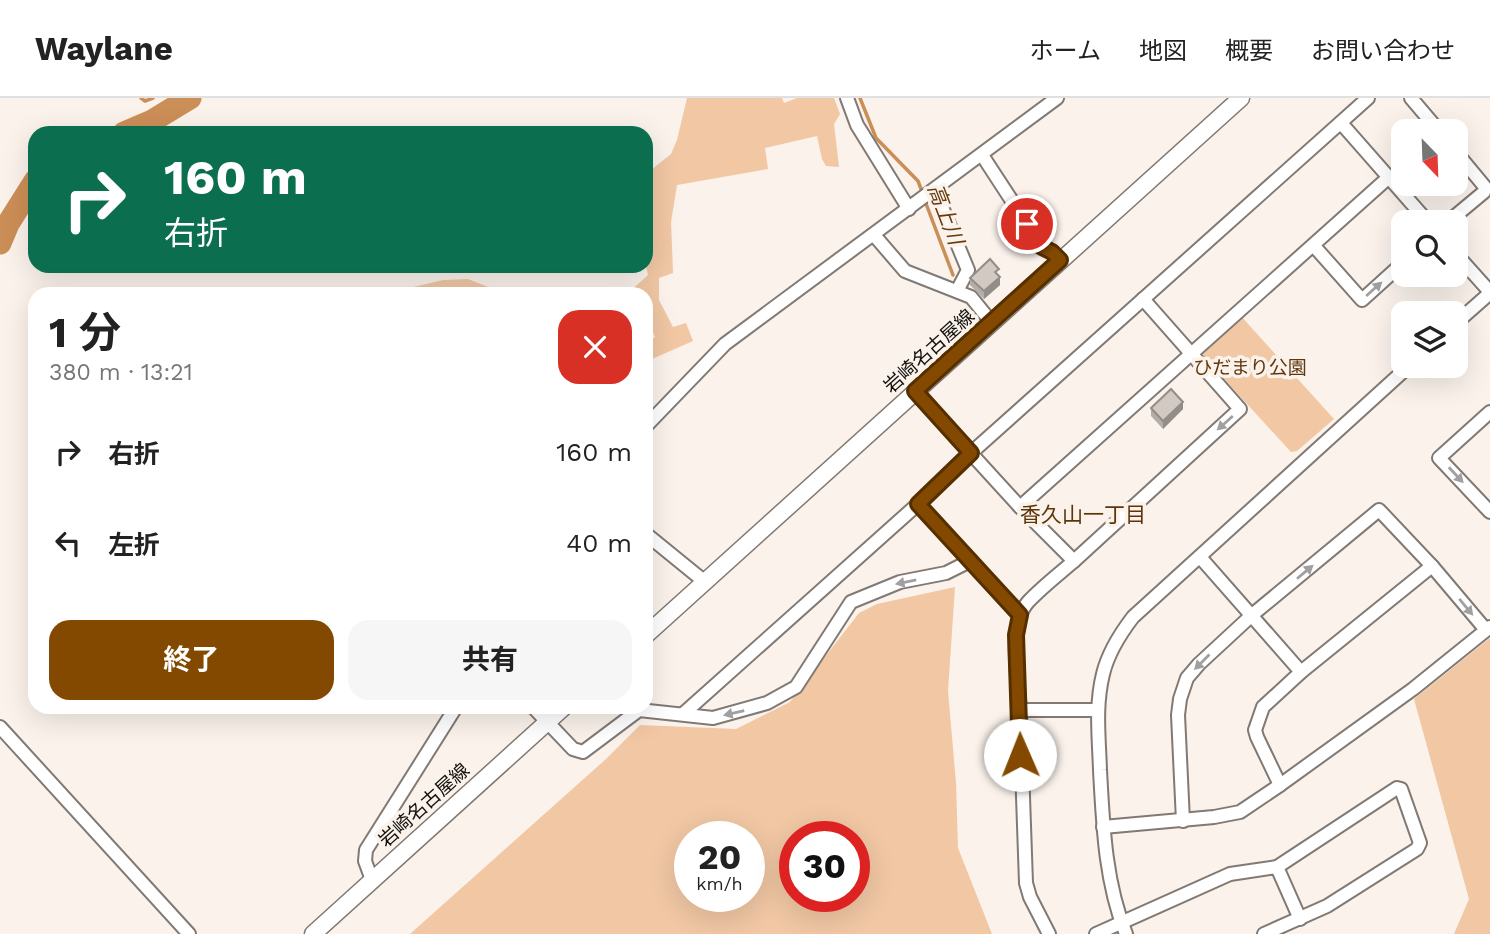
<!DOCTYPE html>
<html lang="ja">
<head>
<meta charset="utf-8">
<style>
  :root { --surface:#fff; --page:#f6f6f6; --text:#222; --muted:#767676; --line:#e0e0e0; --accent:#834900 }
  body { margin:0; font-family:"Work Sans","Noto Sans JP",sans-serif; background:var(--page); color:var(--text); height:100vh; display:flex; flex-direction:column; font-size:26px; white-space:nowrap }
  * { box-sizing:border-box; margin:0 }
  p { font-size:23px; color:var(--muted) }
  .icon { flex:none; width:38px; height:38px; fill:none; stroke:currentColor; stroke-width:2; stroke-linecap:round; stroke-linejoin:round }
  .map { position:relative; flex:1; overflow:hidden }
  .details { position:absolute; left:28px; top:189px; width:625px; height:427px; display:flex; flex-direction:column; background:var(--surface); border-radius:21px; box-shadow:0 7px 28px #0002 }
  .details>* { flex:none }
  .hud { position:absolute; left:28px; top:28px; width:625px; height:147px; border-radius:21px; box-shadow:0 7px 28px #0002; background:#0b6e4f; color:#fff; overflow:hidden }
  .needle { width:46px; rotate:157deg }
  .tools { position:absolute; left:1391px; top:21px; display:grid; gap:14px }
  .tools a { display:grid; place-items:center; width:77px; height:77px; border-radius:14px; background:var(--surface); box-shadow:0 7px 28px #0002; font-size:35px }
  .speed { position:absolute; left:674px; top:723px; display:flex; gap:14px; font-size:35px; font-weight:700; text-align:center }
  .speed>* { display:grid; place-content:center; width:91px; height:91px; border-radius:50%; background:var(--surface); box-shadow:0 7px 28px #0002; line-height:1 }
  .speed small { font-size:18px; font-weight:400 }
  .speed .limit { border:10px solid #d22; background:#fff; color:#111 }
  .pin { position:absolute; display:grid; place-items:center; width:60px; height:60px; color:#fff; margin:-30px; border:4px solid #fff; border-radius:50%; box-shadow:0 2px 7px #0007 }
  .me { position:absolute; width:77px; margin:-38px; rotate:359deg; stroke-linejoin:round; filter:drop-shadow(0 0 5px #0008) }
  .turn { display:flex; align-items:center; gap:24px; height:147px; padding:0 21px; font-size:32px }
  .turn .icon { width:91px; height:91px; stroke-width:2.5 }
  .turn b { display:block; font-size:49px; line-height:60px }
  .round { display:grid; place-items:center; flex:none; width:74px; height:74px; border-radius:21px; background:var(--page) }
  .head { display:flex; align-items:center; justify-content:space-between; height:119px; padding:0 21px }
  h1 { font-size:42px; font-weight:700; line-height:52px }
  .primary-button { display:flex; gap:14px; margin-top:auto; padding:14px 21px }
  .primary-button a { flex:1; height:80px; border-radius:21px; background:var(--accent); color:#fff; font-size:28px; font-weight:700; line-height:80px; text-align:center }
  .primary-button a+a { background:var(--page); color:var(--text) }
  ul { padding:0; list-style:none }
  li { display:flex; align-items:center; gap:21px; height:91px; padding:0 21px }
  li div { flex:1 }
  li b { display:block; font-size:26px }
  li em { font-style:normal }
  header { display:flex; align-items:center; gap:42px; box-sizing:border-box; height:98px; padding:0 35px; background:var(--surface); border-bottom:2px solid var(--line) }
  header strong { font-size:33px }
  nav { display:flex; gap:38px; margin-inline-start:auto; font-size:24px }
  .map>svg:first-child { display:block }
  .green { fill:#f1c7a4; fill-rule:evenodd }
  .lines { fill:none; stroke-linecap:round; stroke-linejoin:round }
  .stream { stroke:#cc8e57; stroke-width:3.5 }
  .river { stroke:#cc8e57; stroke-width:23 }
  .minor-casing { stroke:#817973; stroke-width:16 }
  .major-casing { stroke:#817973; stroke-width:19 }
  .minor { stroke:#fff; stroke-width:12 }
  .major { stroke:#fff; stroke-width:16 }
  .wall { fill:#b4ada7 }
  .shaded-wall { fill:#928d88 }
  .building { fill:#d1c9c2; stroke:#928d88; stroke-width:2 }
  .oneway { fill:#a19f9f }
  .route-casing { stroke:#552f00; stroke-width:18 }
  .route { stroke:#834900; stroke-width:12 }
  .labels { text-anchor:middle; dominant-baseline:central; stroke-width:7; stroke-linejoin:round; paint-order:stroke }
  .street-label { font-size:19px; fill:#13100e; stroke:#faf2eb }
  .park-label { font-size:19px; fill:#60370b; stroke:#faf2eb }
  .water-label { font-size:21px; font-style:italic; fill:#653b10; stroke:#faf2eb }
  .neighbourhood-label { font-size:21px; fill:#5e3509; stroke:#faf2eb }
</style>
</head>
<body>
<header>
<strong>Waylane</strong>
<nav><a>ホーム</a><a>地図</a><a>概要</a><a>お問い合わせ</a></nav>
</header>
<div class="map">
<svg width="1490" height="836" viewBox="0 0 1490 836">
  <rect width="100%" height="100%" fill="#faf2eb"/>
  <!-- green -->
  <g class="green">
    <polygon points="687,0 782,0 784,5 797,0 834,0 840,16 834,26 839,69 826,68 822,61 817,38 765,50 768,71 677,87 671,124 673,175 659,180 659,202 673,229 686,225 693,243 652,261 646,246 655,239 651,230 646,231 646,196 627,196 648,177 646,168 646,76 671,56 677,42"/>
    <polygon points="468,181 496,192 501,196 407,196 409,190 443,182"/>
    <polygon points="1240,217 1334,321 1297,353 1291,354 1204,259 1203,255"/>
    <path d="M955,489L948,593L956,685L958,750L992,836H410L606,661L640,627L736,631L790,604L859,515L877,506ZM690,738H749V798H690ZM794,738H854V798H794Z"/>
    <polygon points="1490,540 1490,836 1454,836 1469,801 1414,601"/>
  </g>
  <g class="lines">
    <!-- stream -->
    <g class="stream">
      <polyline points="141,0 145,3 153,0"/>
      <polyline points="860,0 876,40 918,83 923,96"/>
      <polyline points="925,103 953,177"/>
    </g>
    <!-- river -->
    <g class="river">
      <polyline points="124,35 152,23 190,0"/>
      <polyline points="0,145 8,126 35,83"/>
    </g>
    <defs>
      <g id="minor">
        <polyline points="847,0 857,27 909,111"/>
        <polyline points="1411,0 1439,33"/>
        <polyline points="1341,25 1428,124"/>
        <polyline points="982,57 1042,149 1052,154 1060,162"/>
        <polyline points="935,92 968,172 957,193"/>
        <polyline points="1448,124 1484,94 1485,89 1456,54"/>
        <polyline points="874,137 905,173 971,199 992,225"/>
        <polyline points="1314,148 1362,202 1404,164"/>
        <polyline points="1456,156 1490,194"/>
        <polyline points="1456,225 1490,195"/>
        <path d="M915,294L1020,409L1074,463C1059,476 1042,489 1028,504C1008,526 1018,582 1020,612H1098"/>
        <polyline points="1490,314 1439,360 1490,414"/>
        <polyline points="646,328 725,246 1057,0"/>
        <polyline points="918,406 1020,517"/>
        <polyline points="1020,409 1389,79"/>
        <polyline points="646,436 705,484"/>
        <polyline points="1200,459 1301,574"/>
        <polyline points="1074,463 1240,311 1143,201"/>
        <polyline points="533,609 573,651 583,654 639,612 713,620 767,605 796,589 851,504 900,484 946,475 970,463"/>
        <polyline points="1020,612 1026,785 1030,799 1049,836"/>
        <polyline points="683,616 918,406 971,355 1368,0"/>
        <polyline points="0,629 189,836"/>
        <polyline points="1280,687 1257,639 1255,632 1263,609 1301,574 1432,468"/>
        <polyline points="1183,723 1178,617 1180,601 1187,580 1199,566 1252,517 1379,412 1432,468 1486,532"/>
        <polyline points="1103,729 1214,719 1240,714 1280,687 1413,591 1490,529"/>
        <polyline points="1277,769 1300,821"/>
        <polyline points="372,782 365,763 366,752 456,609"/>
        <polyline points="1096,836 1230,776 1277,769 1397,690 1401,691 1420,745 1417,751 1327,808 1264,836"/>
        <path d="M1126,836C1105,784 1103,727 1100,672C1099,640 1095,608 1103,576C1108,555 1120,536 1133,519L1409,268"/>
      </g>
      <g id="major">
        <polyline points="646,537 1241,0"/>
        <polyline points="313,836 564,609"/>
      </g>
    </defs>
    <!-- minor casing -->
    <use href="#minor" class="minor-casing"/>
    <!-- major casing -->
    <use href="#major" class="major-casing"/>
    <!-- minor -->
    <use href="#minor" class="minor"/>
    <!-- major -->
    <use href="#major" class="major"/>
  </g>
  <!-- wall -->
  <g class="wall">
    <polygon points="999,178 1000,187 984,201 970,187 970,180"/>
    <polygon points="1151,310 1183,311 1163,331 1151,318"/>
  </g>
  <!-- shaded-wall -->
  <g class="shaded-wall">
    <polygon points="1000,179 1000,187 984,201 984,193"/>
    <polygon points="1183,304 1183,311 1163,331 1163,323"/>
  </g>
  <!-- building -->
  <g class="building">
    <polygon points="990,161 999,171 995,174 1000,179 984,193 970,180"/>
    <polygon points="1171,291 1183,304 1163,323 1151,310"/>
  </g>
  <!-- one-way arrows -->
  <defs><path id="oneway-solid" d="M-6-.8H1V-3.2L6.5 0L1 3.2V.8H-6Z" transform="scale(1.75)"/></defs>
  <g class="oneway">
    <use href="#oneway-solid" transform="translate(1374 191) rotate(-42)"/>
    <use href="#oneway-solid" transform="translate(1225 325) rotate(138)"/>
    <use href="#oneway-solid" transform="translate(1456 377) rotate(47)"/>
    <use href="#oneway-solid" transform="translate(1305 474) rotate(-40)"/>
    <use href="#oneway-solid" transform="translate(906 484) rotate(168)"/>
    <use href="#oneway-solid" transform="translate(1466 509) rotate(50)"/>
    <use href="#oneway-solid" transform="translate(1202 564) rotate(135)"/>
    <use href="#oneway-solid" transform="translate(734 615) rotate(167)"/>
  </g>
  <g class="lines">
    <defs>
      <polyline id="route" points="1020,657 1016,537 1020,517 918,406 971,355 915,293 1060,162 1052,154 1042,149 1027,126"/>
    </defs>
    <!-- route casing -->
    <use href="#route" class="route-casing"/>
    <!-- route -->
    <use href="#route" class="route"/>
  </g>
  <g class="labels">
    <!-- street labels -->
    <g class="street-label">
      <text transform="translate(929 253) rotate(-42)">岩崎名古屋線</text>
      <text transform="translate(424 707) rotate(-42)">岩崎名古屋線</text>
    </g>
    <!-- park labels -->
    <g class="park-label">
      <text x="1250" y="269">ひだまり公園</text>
    </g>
    <!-- water labels -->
    <g class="water-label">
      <text transform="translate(946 116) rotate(69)">高上川</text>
    </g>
    <!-- neighbourhood labels -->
    <g class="neighbourhood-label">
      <text x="1083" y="416">香久山一丁目</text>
    </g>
  </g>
</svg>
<div class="tools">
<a><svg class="needle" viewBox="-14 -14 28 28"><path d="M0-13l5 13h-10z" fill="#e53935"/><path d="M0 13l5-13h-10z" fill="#767676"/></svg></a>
<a><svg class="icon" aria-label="search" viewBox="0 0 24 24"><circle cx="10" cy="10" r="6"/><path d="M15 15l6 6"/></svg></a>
<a><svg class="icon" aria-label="layers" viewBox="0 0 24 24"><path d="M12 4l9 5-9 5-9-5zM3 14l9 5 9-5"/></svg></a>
</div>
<div class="speed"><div>20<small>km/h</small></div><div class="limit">30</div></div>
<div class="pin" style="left:1027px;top:126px;background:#d93025"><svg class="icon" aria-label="arrive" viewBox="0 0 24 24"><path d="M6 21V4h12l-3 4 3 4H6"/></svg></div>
<svg class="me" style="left:1020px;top:657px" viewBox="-20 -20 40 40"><circle r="19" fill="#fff"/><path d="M0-13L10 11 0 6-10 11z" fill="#834900"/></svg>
<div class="hud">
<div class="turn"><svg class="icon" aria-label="right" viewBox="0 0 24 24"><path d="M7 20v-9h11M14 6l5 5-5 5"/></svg><div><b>160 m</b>右折</div></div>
</div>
<section class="details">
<div class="head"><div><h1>1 分</h1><p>380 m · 13:21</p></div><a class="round" style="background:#d93025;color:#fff"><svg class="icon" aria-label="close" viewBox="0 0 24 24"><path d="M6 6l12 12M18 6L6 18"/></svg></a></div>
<ul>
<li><svg class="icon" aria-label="right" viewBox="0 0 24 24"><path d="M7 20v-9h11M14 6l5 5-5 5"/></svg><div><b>右折</b></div><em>160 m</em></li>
<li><svg class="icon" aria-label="left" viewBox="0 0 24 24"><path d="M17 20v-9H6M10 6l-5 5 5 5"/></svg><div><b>左折</b></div><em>40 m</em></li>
</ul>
<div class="primary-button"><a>終了</a><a>共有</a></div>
</section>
</div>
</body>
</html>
